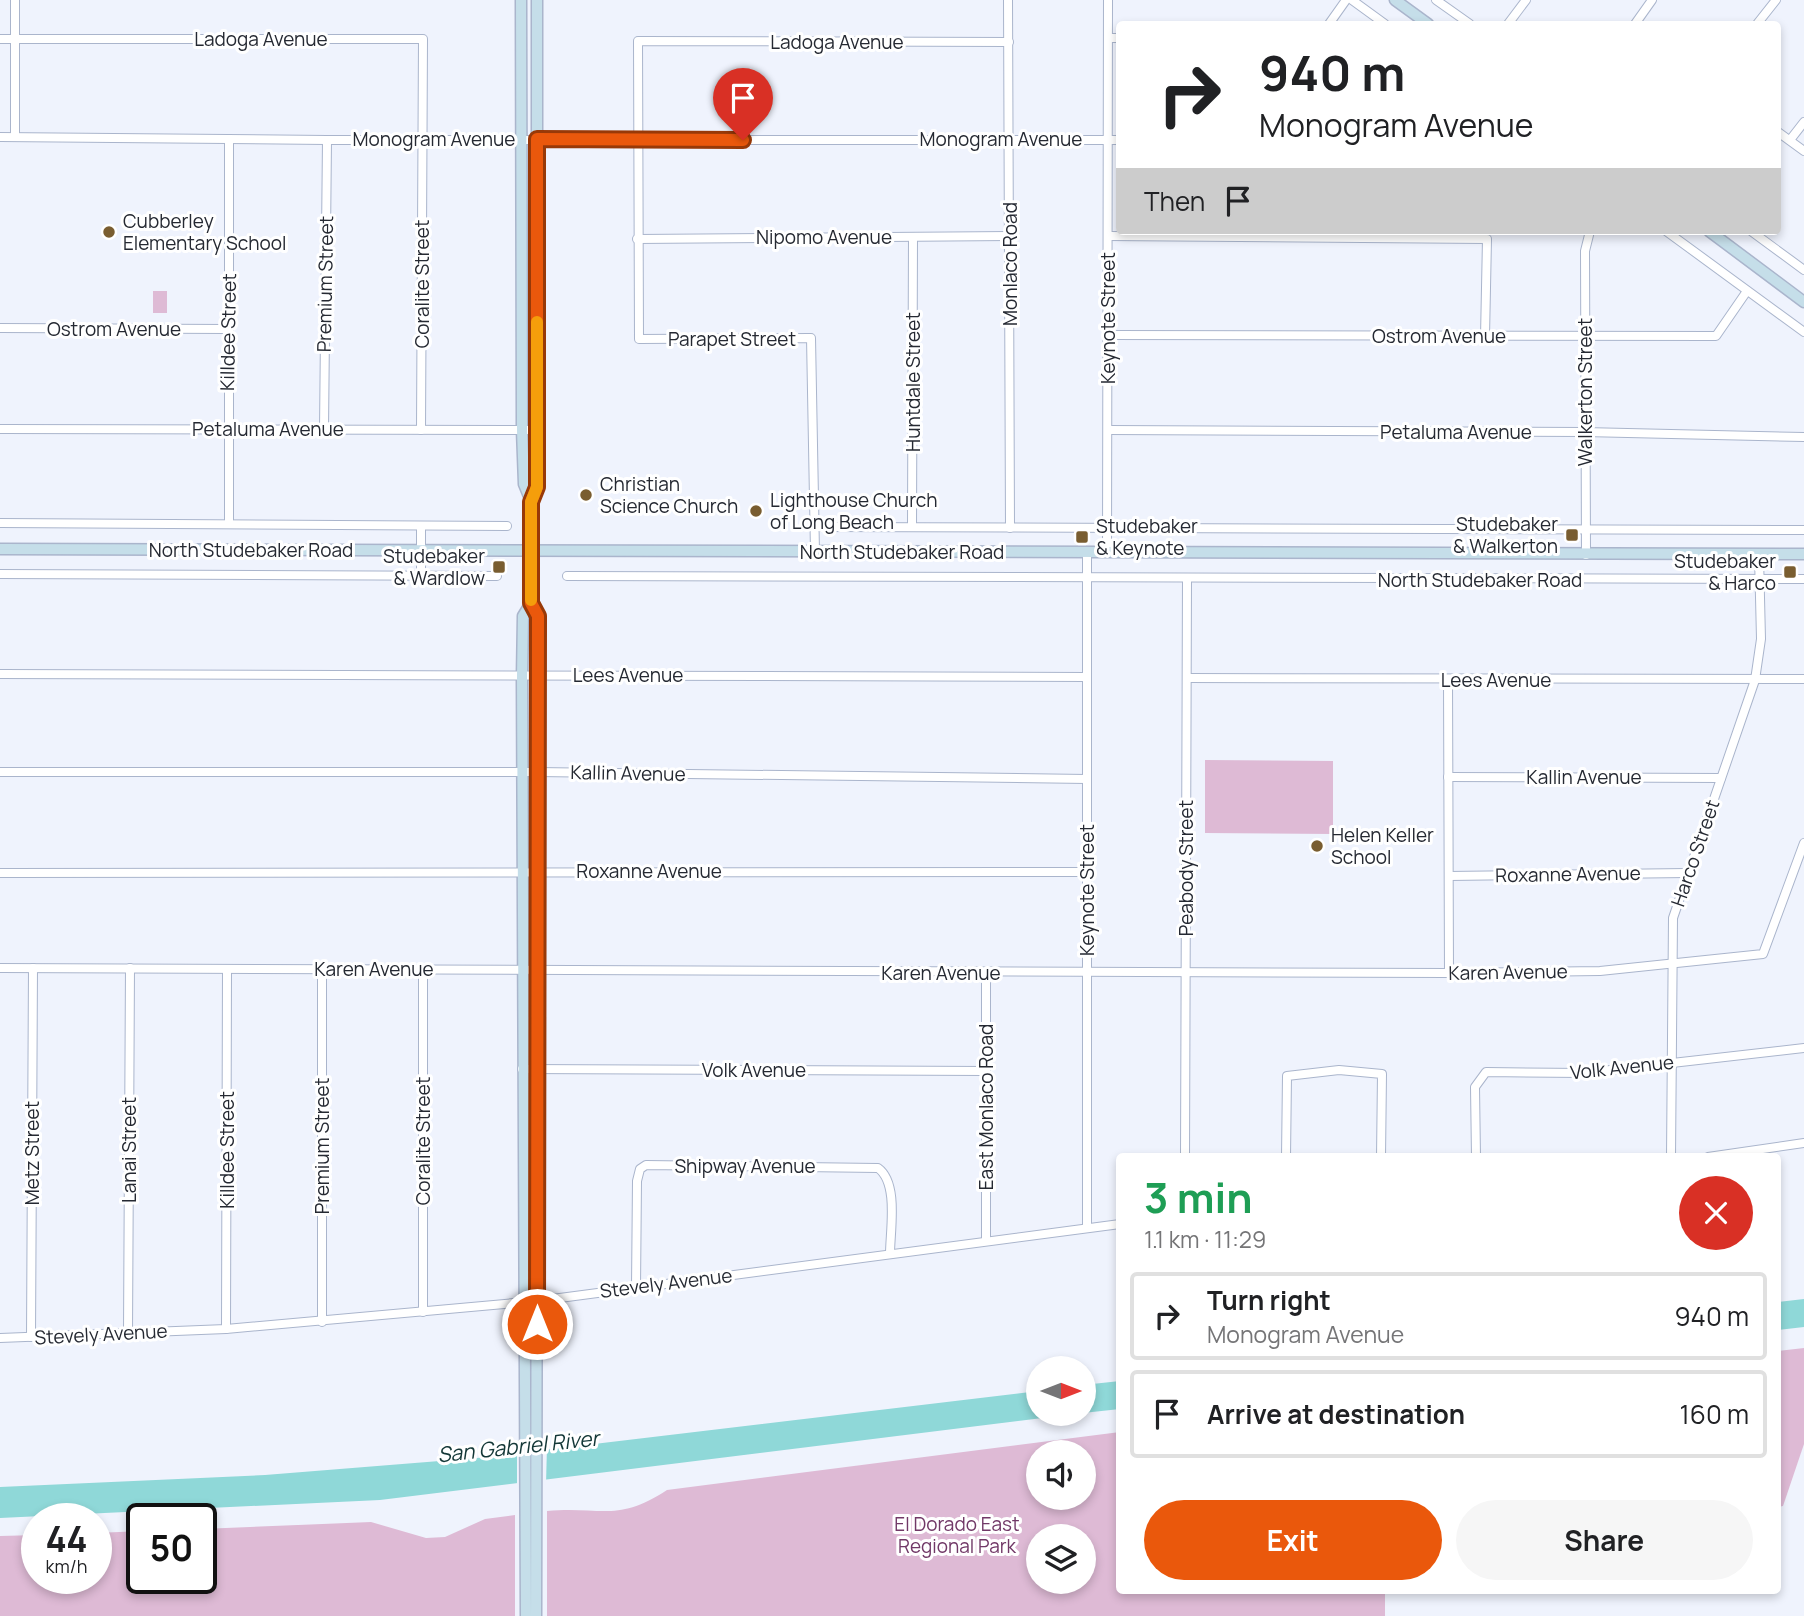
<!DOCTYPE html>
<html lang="en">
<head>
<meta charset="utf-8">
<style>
  :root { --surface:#fff; --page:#f6f6f6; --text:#202124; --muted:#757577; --line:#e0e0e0; --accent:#ea580c }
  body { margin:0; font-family:Manrope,sans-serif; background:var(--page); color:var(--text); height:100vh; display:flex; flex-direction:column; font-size:26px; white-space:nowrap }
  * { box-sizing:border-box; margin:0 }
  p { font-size:23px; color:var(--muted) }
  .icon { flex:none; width:38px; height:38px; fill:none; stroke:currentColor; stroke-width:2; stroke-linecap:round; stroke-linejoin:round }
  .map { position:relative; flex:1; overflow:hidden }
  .details { position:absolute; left:1116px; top:1153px; width:665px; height:441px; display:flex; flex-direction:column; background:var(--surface); border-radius:7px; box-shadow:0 4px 10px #0003 }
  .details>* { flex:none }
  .guide { position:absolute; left:1116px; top:21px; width:665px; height:214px; border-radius:7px; box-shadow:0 4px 10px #0003; background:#fff; color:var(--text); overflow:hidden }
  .needle { width:46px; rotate:90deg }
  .fabs { position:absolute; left:1026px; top:1356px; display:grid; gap:14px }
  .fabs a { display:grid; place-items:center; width:70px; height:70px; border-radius:50%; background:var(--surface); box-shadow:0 4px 10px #0003; font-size:35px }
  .speed { position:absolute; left:21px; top:1503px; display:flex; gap:14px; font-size:35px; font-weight:700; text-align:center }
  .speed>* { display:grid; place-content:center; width:91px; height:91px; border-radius:50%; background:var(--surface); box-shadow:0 4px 10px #0003; line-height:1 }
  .speed small { font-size:18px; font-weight:400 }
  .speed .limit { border:4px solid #111; border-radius:10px; background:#fff; color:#111 }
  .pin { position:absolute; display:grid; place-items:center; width:60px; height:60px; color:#fff; margin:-72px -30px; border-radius:50% 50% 50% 0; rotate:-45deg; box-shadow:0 0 7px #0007 }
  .pin .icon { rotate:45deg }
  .me { position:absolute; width:77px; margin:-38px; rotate:0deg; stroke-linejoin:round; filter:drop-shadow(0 0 5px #0008) }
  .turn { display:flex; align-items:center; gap:24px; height:147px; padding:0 28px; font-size:32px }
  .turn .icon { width:91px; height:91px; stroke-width:2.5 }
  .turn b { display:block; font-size:49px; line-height:60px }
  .then { display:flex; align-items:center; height:66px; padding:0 28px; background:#0003; gap:14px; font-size:26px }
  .round { display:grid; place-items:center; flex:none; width:74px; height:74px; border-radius:37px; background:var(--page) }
  .head { display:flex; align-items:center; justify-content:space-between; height:119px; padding:0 28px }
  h1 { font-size:42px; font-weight:700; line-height:52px; color:#1e9e55 }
  .action { display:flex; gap:14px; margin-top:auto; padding:14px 28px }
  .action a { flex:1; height:80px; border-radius:42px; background:var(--accent); color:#fff; font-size:28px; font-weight:700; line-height:80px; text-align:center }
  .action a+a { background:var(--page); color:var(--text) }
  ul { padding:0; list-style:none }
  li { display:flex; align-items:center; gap:21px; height:88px; margin:0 14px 10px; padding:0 14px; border:4px solid var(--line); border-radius:7px }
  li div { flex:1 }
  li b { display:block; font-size:26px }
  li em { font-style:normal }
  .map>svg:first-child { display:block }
  .green { fill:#debad5; fill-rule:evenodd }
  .water { fill:#8fd8d8 }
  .pier { fill:#eff3fd }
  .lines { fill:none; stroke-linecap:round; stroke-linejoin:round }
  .minor-casing { stroke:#aab5cc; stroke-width:10 }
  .secondary-casing { stroke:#aab5cc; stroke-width:13 }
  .minor { stroke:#fff; stroke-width:8 }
  .secondary { stroke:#c5dee9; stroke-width:10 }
  .route-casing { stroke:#983908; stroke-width:18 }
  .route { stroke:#ea580c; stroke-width:12 }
  .slow { stroke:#f59e0b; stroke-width:12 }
  .poi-dot { fill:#795d30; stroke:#fff; stroke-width:2.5 }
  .labels { text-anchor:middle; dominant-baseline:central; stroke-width:6; stroke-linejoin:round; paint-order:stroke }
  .street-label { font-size:19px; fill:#252932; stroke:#fff }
  .poi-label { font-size:19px; fill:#252932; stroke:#fff; text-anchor:start }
  .park-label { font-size:19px; fill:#713867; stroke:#fff }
  .water-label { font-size:21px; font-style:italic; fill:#133737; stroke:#fff }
</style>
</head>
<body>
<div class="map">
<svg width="1804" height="1616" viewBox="0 0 1804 1616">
  <rect width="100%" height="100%" fill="#eff3fd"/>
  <!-- green -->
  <g class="green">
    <rect x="153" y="291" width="14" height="22"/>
    <polygon points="1205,760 1333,761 1333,834 1205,833"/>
    <polygon points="1804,1348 1804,1444 1783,1506 1778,1507 1778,1351"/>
    <path d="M1120,1432V1591H1385V1616H547V1511C601,1506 617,1523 667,1490ZM1038,1452H1083V1498H1038ZM1038,1536H1083V1582H1038Z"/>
    <polygon points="515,1515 515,1616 0,1616 0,1536 37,1535 37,1578 96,1578 96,1533 142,1531 142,1578 201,1578 201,1529 371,1522 426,1538 445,1537 485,1519"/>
  </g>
  <!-- water -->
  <g class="water">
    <polygon points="1804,1299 1804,1327 1778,1330 1778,1302"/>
    <polygon points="1120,1381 1120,1409 1083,1413 1083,1385"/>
    <polygon points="1038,1391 1038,1414 1075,1414 380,1500 0,1518 0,1487 265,1475 477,1458"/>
  </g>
  <!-- pier -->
  <polygon class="pier" points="547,1446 546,1484 517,1487 517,1450"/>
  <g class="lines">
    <defs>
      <g id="minor">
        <polyline points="1008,0 1010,528"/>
        <polyline points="1352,0 1385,24"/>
        <polyline points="1436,0 1470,24"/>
        <polyline points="1329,24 1346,0"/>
        <polyline points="1508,24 1526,0"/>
        <polyline points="1635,24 1652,0"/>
        <polyline points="1757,24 1776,0"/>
        <polyline points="1108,38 1120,38"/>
        <polyline points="0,39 423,39 421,430"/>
        <polyline points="1778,132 1804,151"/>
        <polyline points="0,137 327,140 1120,140"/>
        <polyline points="15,137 15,0"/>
        <polyline points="1790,140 1804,122"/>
        <polyline points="1666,231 1804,332"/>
        <polyline points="1751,231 1804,270"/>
        <polyline points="1108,236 1487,239 1485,337"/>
        <polyline points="637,239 1010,236"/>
        <polyline points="0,328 228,329"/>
        <polyline points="1108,335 1716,336 1747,291"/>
        <polyline points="0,429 537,430"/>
        <polyline points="324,429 327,140"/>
        <polyline points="1108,430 1584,432 1804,437"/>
        <polyline points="0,523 507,526"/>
        <polyline points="229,524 229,139"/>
        <polyline points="421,526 421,576"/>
        <polyline points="815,527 1804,530"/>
        <polyline points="912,527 913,237"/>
        <polyline points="815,552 811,338 639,339 638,41 1009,42"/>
        <polyline points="1107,553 1108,0"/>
        <polyline points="1586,555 1585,251 1590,231"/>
        <polyline points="0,574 497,576"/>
        <polyline points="567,576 1804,579"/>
        <polyline points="0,674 1087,677"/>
        <polyline points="1188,678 1804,679"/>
        <polyline points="1448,681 1449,973"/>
        <polyline points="0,772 537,772 1087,779"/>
        <polyline points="1448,777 1721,778"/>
        <polyline points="0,873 1087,872"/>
        <polyline points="1449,876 1687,873"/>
        <polyline points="0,968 1449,973 1600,971 1763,954 1804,843"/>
        <polyline points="322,969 322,1322"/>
        <polyline points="423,969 423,1312"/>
        <polyline points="522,1069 986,1071"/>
        <polyline points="1185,1157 1187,579"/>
        <polyline points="1286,1157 1287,1076 1339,1070 1382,1074 1381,1157"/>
        <polyline points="1476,1157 1475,1087 1486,1072 1584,1073 1804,1048"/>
        <polyline points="1671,1157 1673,918 1755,680 1761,639 1759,556"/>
        <polyline points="1708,1157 1804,1143"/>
        <polyline points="1087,1228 1087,553"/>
        <polyline points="986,1241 986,973"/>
        <path d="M636,1287L637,1181L640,1169L646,1165L878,1168C899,1183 890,1231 890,1254"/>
        <polyline points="226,1329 227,970"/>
        <polyline points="128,1332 130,968"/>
        <polyline points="31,1337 33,968"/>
        <polyline points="0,1338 226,1329 537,1301 1120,1224"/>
      </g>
      <g id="secondary">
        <polyline points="521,0 522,430 524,484 531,501 531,603 538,616 536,1616"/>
        <polyline points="1395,0 1428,24"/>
        <polyline points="1709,231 1804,302"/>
        <polyline points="531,501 537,487 537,0"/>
        <polyline points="0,549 1804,554"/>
        <polyline points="526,1616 522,676 523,616 531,603"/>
      </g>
    </defs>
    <!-- minor casing -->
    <use href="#minor" class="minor-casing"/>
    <!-- secondary casing -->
    <use href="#secondary" class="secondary-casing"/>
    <!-- minor -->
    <use href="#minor" class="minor"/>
    <!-- secondary -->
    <use href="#secondary" class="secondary"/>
  </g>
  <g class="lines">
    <defs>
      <polyline id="route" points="537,1324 538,616 531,603 531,502 537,487 537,139 743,140"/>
    </defs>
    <!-- route casing -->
    <use href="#route" class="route-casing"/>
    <!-- route -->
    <use href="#route" class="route"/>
    <!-- slow -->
    <polyline class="slow" points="531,600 531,502 537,487 537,322"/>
  </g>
  <!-- markers -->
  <g class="poi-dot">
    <circle cx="109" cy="232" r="7"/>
    <circle cx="586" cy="495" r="7"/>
    <circle cx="756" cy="511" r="7"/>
    <rect x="1565" y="528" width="14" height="14" rx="3.5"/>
    <rect x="1075" y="530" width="14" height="14" rx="3.5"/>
    <rect x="492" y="560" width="14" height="14" rx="3.5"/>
    <rect x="1783" y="565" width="14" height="14" rx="3.5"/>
    <circle cx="1317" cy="846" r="7"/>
  </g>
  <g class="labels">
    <!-- street labels -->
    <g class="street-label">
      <text x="261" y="39">Ladoga Avenue</text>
      <text x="837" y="42">Ladoga Avenue</text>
      <text x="434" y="139">Monogram Avenue</text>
      <text x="1001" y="139">Monogram Avenue</text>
      <text x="824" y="237">Nipomo Avenue</text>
      <text transform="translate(1010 264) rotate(-90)">Monlaco Road</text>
      <text transform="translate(325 284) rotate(-89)">Premium Street</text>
      <text transform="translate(422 284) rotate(-90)">Coralite Street</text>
      <text transform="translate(1108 318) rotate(-90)">Keynote Street</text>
      <text x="114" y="329">Ostrom Avenue</text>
      <text transform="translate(228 332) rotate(-89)">Killdee Street</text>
      <text x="1439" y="336">Ostrom Avenue</text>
      <text x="732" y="339">Parapet Street</text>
      <text transform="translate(913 382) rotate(-90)">Huntdale Street</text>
      <text transform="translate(1585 392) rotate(-90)">Walkerton Street</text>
      <text x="268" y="429">Petaluma Avenue</text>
      <text x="1456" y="432">Petaluma Avenue</text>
      <text x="251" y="550">North Studebaker Road</text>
      <text x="902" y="552">North Studebaker Road</text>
      <text x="1480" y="580">North Studebaker Road</text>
      <text x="628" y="675">Lees Avenue</text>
      <text x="1496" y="680">Lees Avenue</text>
      <text transform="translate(628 773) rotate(1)">Kallin Avenue</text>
      <text x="1584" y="777">Kallin Avenue</text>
      <text transform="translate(1695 853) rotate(-71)">Harco Street</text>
      <text transform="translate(1186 868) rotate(-90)">Peabody Street</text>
      <text x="649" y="871">Roxanne Avenue</text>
      <text transform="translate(1568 874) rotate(-1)">Roxanne Avenue</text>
      <text transform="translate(1087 890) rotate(-90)">Keynote Street</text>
      <text x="374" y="969">Karen Avenue</text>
      <text transform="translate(1508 972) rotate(-1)">Karen Avenue</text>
      <text x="941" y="973">Karen Avenue</text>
      <text transform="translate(1622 1067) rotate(-6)">Volk Avenue</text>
      <text x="754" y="1070">Volk Avenue</text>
      <text transform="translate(986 1107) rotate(-90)">East Monlaco Road</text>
      <text transform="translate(423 1141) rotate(-90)">Coralite Street</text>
      <text transform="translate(322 1146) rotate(-90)">Premium Street</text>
      <text transform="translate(129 1150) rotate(-90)">Lanai Street</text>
      <text transform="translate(227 1150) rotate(-90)">Killdee Street</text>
      <text transform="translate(32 1153) rotate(-90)">Metz Street</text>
      <text x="745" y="1166">Shipway Avenue</text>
      <text transform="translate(666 1283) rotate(-7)">Stevely Avenue</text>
      <text transform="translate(101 1334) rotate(-3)">Stevely Avenue</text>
    </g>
    <!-- poi labels -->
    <g class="poi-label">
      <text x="123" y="221">Cubberley<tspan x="123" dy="22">Elementary School</tspan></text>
      <text x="600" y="484">Christian<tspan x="600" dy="22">Science Church</tspan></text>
      <text x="770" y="500">Lighthouse Church<tspan x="770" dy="22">of Long Beach</tspan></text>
      <text x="1558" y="524" text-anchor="end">Studebaker<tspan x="1558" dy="22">&amp; Walkerton</tspan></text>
      <text x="1096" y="526">Studebaker<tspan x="1096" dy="22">&amp; Keynote</tspan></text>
      <text x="485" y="556" text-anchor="end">Studebaker<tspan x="485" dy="22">&amp; Wardlow</tspan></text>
      <text x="1776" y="561" text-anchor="end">Studebaker<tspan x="1776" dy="22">&amp; Harco</tspan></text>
      <text x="1331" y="835">Helen Keller<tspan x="1331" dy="22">School</tspan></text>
    </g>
    <!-- park labels -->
    <g class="park-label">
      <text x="957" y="1524">El Dorado East<tspan x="957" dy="22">Regional Park</tspan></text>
    </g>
    <!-- water labels -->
    <g class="water-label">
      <text transform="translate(518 1446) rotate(-6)">San Gabriel River</text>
    </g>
  </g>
</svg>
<div class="fabs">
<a><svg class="needle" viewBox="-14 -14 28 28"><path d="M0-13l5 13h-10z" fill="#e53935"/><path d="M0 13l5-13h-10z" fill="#757577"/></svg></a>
<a><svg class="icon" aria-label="sound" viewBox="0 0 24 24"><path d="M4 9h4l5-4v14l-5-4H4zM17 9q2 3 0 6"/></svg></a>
<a><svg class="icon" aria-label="layers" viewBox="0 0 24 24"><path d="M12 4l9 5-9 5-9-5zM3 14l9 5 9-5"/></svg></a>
</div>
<div class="speed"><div>44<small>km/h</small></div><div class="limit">50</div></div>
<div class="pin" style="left:743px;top:140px;background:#d93025"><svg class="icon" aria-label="arrive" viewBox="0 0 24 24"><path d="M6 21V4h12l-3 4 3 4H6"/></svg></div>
<svg class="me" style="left:537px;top:1324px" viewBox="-20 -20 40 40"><circle r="17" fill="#ea580c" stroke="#fff" stroke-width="3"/><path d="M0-11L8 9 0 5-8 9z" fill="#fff"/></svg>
<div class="guide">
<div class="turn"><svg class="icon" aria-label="right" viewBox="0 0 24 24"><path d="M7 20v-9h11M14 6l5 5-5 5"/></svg><div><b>940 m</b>Monogram Avenue</div></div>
<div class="then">Then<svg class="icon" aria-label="arrive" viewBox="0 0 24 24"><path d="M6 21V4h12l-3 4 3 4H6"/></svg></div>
</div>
<section class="details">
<div class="head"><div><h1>3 min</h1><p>1.1 km · 11:29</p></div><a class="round" style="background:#d93025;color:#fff"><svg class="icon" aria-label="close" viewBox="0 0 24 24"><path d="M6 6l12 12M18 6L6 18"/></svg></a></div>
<ul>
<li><svg class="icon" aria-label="right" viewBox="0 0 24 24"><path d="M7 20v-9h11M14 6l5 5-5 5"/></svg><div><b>Turn right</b><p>Monogram Avenue</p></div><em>940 m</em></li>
<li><svg class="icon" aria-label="arrive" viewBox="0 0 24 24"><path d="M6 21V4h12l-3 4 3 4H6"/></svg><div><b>Arrive at destination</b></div><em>160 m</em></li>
</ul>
<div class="action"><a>Exit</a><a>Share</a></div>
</section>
</div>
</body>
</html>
